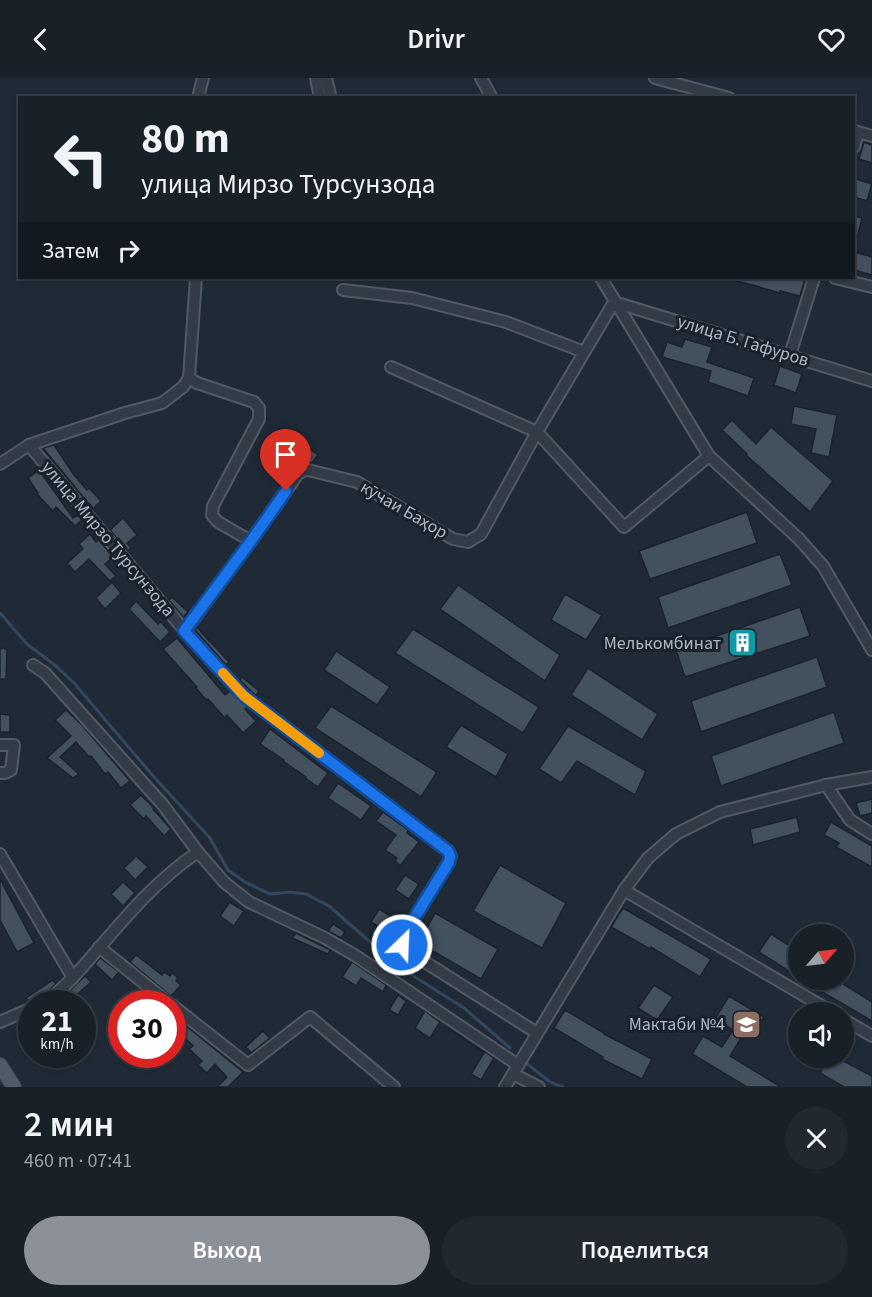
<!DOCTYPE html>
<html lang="ru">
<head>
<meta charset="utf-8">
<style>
  :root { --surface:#182028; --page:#212830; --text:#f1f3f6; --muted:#9fa3a8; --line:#363e45; --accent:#8c9099 }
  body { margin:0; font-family:"Source Sans 3",sans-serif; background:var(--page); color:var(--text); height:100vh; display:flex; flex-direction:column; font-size:22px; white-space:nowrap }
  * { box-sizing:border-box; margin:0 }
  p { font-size:20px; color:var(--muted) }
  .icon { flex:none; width:33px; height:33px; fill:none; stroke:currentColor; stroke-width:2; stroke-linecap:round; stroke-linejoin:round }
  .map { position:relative; height:1009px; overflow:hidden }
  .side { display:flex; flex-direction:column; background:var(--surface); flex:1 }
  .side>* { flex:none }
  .top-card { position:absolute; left:18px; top:18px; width:837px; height:183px; border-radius:0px; box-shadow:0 2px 4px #0004,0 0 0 2px var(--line); background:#182028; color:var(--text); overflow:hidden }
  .needle { width:39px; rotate:62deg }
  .controls { position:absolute; left:788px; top:846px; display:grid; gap:12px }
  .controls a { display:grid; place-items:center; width:66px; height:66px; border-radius:50%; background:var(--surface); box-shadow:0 2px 4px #0004,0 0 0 2px var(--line); font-size:30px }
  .speed { position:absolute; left:18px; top:912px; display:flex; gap:12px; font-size:30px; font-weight:700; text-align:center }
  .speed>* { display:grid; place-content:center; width:78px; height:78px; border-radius:50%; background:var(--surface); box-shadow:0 2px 4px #0004,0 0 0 2px var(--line); line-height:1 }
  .speed small { font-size:15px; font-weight:400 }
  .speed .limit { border:9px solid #d22; background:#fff; color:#111 }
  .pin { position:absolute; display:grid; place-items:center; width:51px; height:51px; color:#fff; margin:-62px -26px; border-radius:50% 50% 50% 0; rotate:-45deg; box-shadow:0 0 6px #0007 }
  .pin .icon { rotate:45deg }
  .me { position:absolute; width:66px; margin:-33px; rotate:24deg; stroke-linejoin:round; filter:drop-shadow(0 0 4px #0008) }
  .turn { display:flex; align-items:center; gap:21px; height:126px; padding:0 24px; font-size:27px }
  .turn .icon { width:78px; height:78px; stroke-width:2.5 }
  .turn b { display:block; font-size:42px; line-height:51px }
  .then { display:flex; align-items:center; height:57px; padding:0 24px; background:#0003; gap:12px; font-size:22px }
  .round { display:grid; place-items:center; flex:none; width:63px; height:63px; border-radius:32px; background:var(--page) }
  .head { display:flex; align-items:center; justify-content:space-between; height:102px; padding:0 24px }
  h1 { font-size:36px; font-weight:600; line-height:45px }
  .primary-button { display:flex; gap:12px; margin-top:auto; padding:12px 24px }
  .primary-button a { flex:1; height:69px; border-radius:36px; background:var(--accent); color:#fff; font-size:24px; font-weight:600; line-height:69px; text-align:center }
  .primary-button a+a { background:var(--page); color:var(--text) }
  header { display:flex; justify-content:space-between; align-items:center; height:78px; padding:0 24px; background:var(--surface); font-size:27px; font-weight:600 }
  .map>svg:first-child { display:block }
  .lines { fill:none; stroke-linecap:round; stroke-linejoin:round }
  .stream { stroke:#33475e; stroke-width:3 }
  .building { fill:#43505e; stroke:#1a232d; stroke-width:1.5 }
  .minor-casing { stroke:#505a64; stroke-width:14 }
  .major-casing { stroke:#3c4550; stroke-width:16 }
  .minor { stroke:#333c46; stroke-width:10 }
  .major { stroke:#515b67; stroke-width:14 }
  .route-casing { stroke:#114b97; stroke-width:15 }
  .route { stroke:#1a73e8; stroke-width:10 }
  .slow { stroke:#f59e0b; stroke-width:10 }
  .labels { text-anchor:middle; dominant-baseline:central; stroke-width:6; stroke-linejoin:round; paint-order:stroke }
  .street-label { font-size:18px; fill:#adb7c3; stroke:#19212b }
  .poi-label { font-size:18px; fill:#adb7c3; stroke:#19212b; text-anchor:end }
</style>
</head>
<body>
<header><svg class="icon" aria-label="back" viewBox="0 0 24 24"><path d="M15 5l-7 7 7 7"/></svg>Drivr<svg class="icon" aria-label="heart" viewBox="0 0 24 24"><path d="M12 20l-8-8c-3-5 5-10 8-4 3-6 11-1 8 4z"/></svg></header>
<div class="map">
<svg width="872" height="1009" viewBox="0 0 872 1009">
  <rect width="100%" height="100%" fill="#202a36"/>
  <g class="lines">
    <!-- stream -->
    <g class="stream">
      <polyline points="0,535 27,566 56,588 74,605 154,699 210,760 228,792 245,804 270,816 290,814 306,816 329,828 369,863 385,873 415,899 464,930 510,970"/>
      <polyline points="526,985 550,1004 563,1009"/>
    </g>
  </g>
  <!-- building -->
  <g class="building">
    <polygon points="864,64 872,67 872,85 859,81"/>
    <polygon points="856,101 872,106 867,123 854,119 854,110"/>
    <polygon points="854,138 862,140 856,164 854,164"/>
    <polygon points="854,174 872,179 872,197 854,192"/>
    <polygon points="733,200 799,200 805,201 800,218 780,213 780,215 756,208 733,202"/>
    <polygon points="685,261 712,269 707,284 754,300 748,318 708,304 711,293 662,279 667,264 682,269"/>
    <polygon points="780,288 802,296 796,315 774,307"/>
    <polygon points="794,328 837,337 829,379 811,375 816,351 791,346"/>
    <polygon points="732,342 756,366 771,349 833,403 810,434 746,377 747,376 722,352"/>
    <polygon points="54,367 74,397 87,412 89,410 101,423 93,431 43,370"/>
    <polygon points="306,368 318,377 312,385 305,385 298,379"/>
    <polygon points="39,392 73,440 78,437 82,442 75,448 56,429 53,433 37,416 38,415 28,400"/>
    <polygon points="747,434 757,465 650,501 639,473"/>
    <polygon points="123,440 137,457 127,465 131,470 128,473 110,452"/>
    <polygon points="90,456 96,464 99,462 113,479 105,486 116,498 110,503 89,481 75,494 67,485 83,471 79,466"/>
    <polygon points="780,476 792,507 668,550 658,519"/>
    <polygon points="112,504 121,515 105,531 96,520"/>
    <polygon points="458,507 560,577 545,603 440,531"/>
    <polygon points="565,516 602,537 586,562 551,542"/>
    <polygon points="172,519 188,534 183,539 169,522"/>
    <polygon points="136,523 158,546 161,544 170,554 160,564 129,531"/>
    <polygon points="800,529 810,558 685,599 676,572"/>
    <polygon points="197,549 209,563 209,562 229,584 226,587 195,552"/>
    <polygon points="413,551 539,629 523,655 395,575"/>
    <polygon points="177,560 225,617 230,613 247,629 245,631 256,643 243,655 227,637 225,640 208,621 207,623 196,610 197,609 163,571"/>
    <polygon points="0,570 7,571 6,601 0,601"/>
    <polygon points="336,573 390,609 377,627 324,592"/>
    <polygon points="817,579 827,609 701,654 691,623"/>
    <polygon points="588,590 658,636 642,662 571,617"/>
    <polygon points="242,599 259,613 256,618 240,602"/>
    <polygon points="331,628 437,694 421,719 315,650"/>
    <polygon points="66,632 82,647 130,703 121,710 108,694 105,696 91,678 89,679 76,664 60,679 79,696 73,700 47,680 71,658 55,642"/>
    <polygon points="834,634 844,665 721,708 711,678"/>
    <polygon points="0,636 10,637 10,654 0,654"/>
    <polygon points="461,647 508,676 496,699 446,669"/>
    <polygon points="568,648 646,693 635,717 577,683 561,705 539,691"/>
    <polygon points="270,651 328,695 318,709 305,700 306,699 283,683 284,682 260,666"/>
    <polygon points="338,705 371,728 361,742 328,720"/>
    <polygon points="141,717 154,730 153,731 171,751 164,758 146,738 144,741 130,727"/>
    <polygon points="872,721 872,735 860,738 856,725"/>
    <polygon points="383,734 408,752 407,755 419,764 400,788 395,783 397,780 385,772 396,757 376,743"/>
    <polygon points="797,739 800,754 753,767 750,751"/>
    <polygon points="831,744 872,768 872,789 836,769 839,765 824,757"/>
    <polygon points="136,778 148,789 135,802 124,790"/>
    <polygon points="500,787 566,825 542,870 473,833"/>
    <polygon points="405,797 419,806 409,821 395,812"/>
    <polygon points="0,801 34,865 17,874 0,842"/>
    <polygon points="123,804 135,815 123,828 111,816"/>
    <polygon points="230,824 244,833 234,848 220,838"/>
    <polygon points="623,830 711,881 700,899 651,869 650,871 611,849"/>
    <polygon points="379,831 401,844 393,858 371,844"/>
    <polygon points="435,835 498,871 481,901 419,865"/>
    <polygon points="333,846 345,854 341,860 328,853"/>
    <polygon points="296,855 330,872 328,876 292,860"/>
    <polygon points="771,856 798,873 798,899 759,874"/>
    <polygon points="136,877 162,897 164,894 170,898 172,895 178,900 176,903 181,907 171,918 130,884"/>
    <polygon points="100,880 119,894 112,902 95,886"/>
    <polygon points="352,884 386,907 383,914 361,900 356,908 342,899"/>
    <polygon points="85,898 91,904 72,921 76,926 56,926"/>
    <polygon points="53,902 56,906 36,924 29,923 26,920"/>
    <polygon points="802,902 845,902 843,906 872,924 872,943"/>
    <polygon points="654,907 673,919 657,942 638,930"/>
    <polygon points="398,917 406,923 398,937 389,932"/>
    <polygon points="729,918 764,939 751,959 744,955 730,978 781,1009 747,1009 692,976 703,958 722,969 733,952 715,941"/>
    <polygon points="82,932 91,941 82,950"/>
    <polygon points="565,932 604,955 604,956 652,981 642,1001 602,981 603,979 554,950"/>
    <polygon points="425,933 440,944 430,960 415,950"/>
    <polygon points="180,943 243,994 228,1009 217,1009 227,999 215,986 207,995 198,987 202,983 189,971 193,968 182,957 172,966 172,950"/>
    <polygon points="448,949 494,980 481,1002 471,996 484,975 448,950"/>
    <polygon points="263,953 270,960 251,975 246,969"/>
    <polygon points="829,980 838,980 872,998 872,1009 844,1009 820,995"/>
  </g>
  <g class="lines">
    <defs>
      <g id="minor">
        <polyline points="316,0 320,20"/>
        <polyline points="326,0 331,20"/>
        <polyline points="481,0 492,20"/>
        <polyline points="655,0 729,20"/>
        <polyline points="198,20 203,0"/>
        <polyline points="854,53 872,58"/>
        <polyline points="854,69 858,54"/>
        <polyline points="601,200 709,378 799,461 823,488 872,572"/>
        <polyline points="835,200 872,209"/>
        <polyline points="343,212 412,220 506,244 584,274"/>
        <polyline points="614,224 872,303"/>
        <polyline points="790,277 814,200"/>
        <polyline points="391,289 537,354 624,449 709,378"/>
        <polyline points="189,300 197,305 254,324 259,330 259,341 213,428 212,437 218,444 251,463"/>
        <polyline points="29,367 185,553 244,618 448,773 451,778 449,784 402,860 402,867 406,872 537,955"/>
        <polyline points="0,386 29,367 125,335 162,325 183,309 189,300 196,200"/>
        <polyline points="185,553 251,463 298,396 303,393 308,392 357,404 453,461 468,464 481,456 537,354 614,224"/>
        <polyline points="33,587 45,595 163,727 198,774 224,804 249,824 325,860 356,878 518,987"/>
        <polyline points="0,667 14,667 11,692 5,695 0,695"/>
        <polyline points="826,707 850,742 872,756"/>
        <polyline points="0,776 73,900"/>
        <polyline points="624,812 832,934"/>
        <polyline points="99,869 170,926"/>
        <path d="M43,926C65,910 81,891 99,870C129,835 159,800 198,774"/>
        <polyline points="172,927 248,987 310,939 394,1009"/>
        <polyline points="843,941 872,958"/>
        <polyline points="0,944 32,930"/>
        <polyline points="513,996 539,1009"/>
        <polyline points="505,1009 624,812 648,780 676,756 720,734 826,707 872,699"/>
      </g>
      <polyline id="major" points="0,987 14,1009"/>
    </defs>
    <!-- minor casing -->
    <use href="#minor" class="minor-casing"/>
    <!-- major casing -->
    <use href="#major" class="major-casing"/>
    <!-- minor -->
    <use href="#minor" class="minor"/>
    <!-- major -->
    <use href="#major" class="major"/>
  </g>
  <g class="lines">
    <defs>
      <polyline id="route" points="286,413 251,463 184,553 244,618 448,773 450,778 449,784 402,860 402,867"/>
    </defs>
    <!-- route casing -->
    <use href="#route" class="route-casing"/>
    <!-- route -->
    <use href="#route" class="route"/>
    <!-- slow -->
    <polyline class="slow" points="223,595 244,618 319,675"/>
  </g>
  <!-- icons -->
  <defs>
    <symbol id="building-square" viewBox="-11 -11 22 22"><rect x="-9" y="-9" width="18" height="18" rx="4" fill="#0f9aa8" stroke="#19212b"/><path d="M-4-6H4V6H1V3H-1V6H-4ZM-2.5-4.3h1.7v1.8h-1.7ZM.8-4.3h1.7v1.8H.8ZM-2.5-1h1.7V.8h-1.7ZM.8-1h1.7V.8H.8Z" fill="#fff"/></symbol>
    <symbol id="school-square" viewBox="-11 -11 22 22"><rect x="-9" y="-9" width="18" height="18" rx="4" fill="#8d6e63" stroke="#19212b"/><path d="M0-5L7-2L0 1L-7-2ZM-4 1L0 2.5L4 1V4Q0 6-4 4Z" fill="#fff"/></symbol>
  </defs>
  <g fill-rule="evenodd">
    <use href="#building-square" x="726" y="548" width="33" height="33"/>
    <use href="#school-square" x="730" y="930" width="33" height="33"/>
  </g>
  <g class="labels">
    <!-- street labels -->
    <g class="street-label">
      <text transform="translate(743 263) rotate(17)">улица Б. Гафуров</text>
      <text transform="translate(404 432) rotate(30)">кӯчаи Баҳор</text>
      <text transform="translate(108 461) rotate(50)">улица Мирзо Турсунзода</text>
    </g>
    <!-- poi labels -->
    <g class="poi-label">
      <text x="721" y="565">Мелькомбинат</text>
      <text x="725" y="946">Мактаби №4</text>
    </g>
  </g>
</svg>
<div class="controls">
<a><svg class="needle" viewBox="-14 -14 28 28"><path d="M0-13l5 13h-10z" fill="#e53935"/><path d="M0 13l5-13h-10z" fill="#9fa3a8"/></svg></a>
<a><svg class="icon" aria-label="sound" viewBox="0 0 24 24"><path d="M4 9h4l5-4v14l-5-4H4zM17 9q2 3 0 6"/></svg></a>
</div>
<div class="speed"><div>21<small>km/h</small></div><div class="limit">30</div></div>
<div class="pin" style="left:286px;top:413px;background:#d93025"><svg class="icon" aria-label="arrive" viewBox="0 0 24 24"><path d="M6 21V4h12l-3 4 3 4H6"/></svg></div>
<svg class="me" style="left:402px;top:867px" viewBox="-20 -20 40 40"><circle r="17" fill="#1a73e8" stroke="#fff" stroke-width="3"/><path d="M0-11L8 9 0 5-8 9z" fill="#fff"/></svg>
<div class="top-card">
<div class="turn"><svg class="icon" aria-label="left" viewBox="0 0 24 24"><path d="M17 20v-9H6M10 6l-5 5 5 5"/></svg><div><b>80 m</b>улица Мирзо Турсунзода</div></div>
<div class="then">Затем<svg class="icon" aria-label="right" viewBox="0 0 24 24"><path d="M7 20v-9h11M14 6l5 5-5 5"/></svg></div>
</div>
</div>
<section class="side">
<div class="head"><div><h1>2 мин</h1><p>460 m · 07:41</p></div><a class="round"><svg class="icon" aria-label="close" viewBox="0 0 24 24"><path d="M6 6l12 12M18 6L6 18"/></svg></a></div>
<div class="primary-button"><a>Выход</a><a>Поделиться</a></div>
</section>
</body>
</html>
